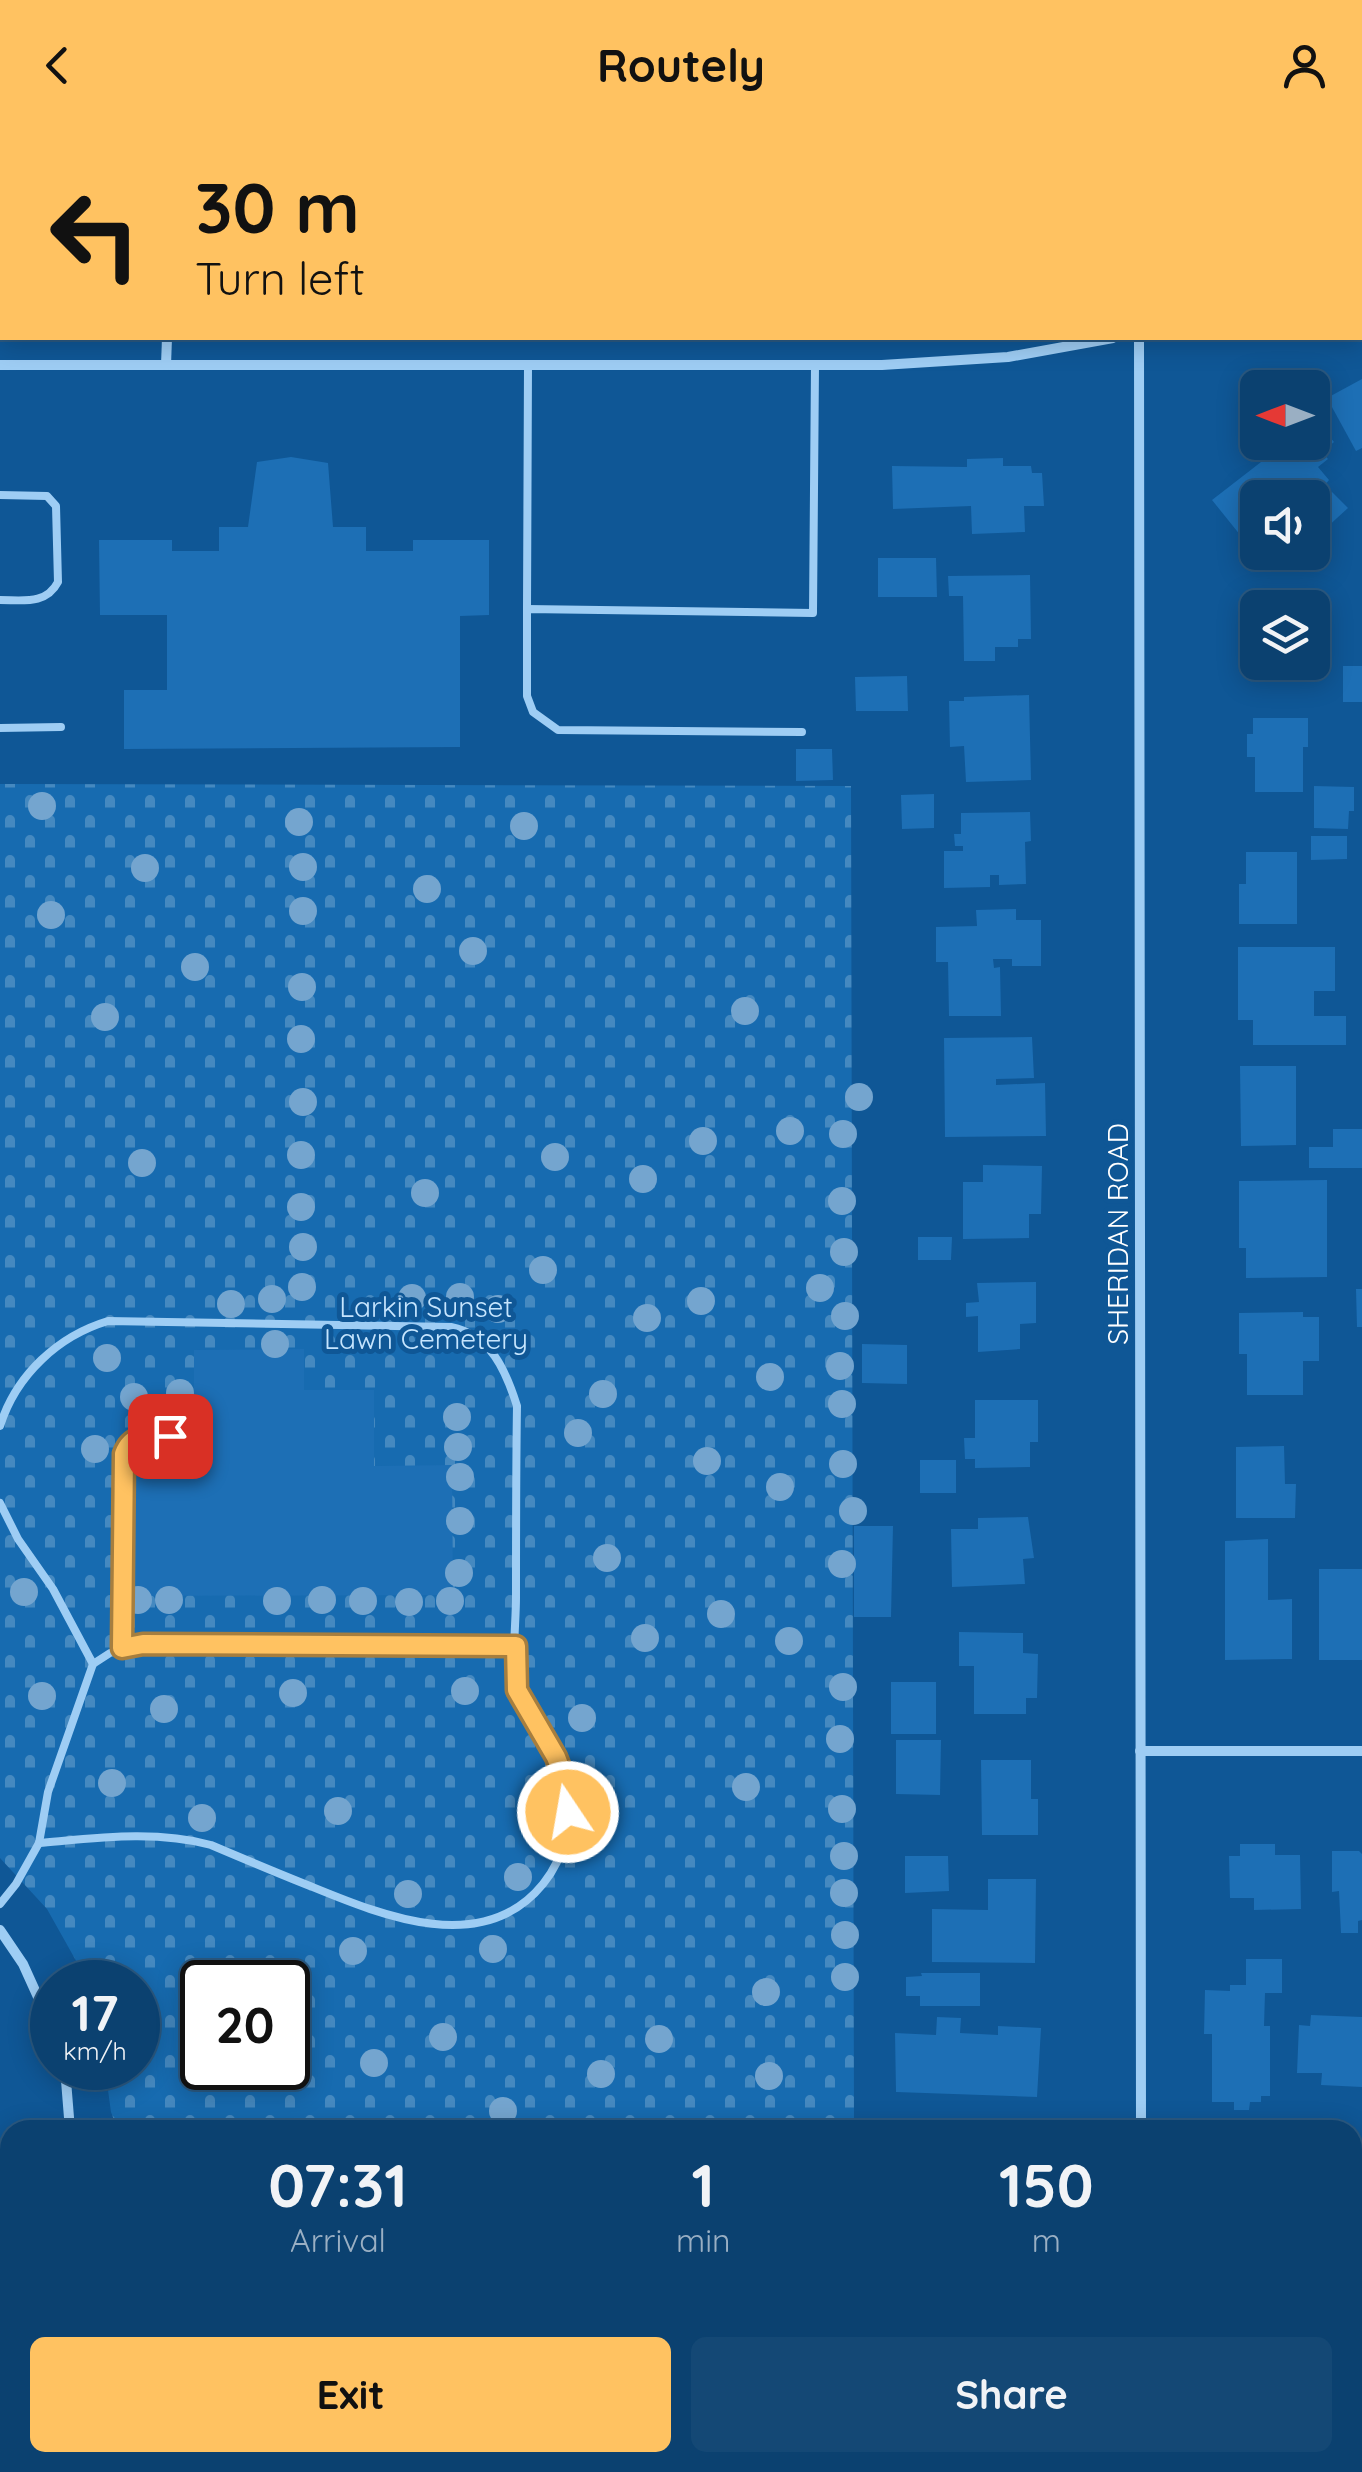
<!DOCTYPE html>
<html lang="en">
<head>
<meta charset="utf-8">
<style>
  :root { --surface:#0b4170; --page:#144875; --text:#f1f3f6; --muted:#9aafc3; --line:#2b5a83; --accent:#ffc261 }
  body { margin:0; font-family:Quicksand,sans-serif; background:var(--page); color:var(--text); height:100vh; display:flex; flex-direction:column; font-size:38px; white-space:nowrap }
  * { box-sizing:border-box; margin:0 }
  p { font-size:32px; color:var(--muted) }
  .icon { flex:none; width:55px; height:55px; fill:none; stroke:currentColor; stroke-width:2; stroke-linecap:round; stroke-linejoin:round }
  .map { position:relative; flex:1; overflow:hidden }
  .drawer { position:absolute; left:0px; top:1990px; width:1362px; height:352px; display:flex; flex-direction:column; background:var(--surface); border-radius:30px 30px 0 0; box-shadow:0 5px 25px #0003,0 0 0 2px var(--line) }
  .drawer>* { flex:none }
  .banner { position:absolute; left:0px; top:0px; width:1362px; height:210px; box-shadow:0 5px 25px #0003,0 0 0 2px var(--line); background:#ffc261; color:#111; overflow:hidden }
  .needle { width:65px; rotate:270deg }
  .buttons { position:absolute; left:1240px; top:240px; display:grid; gap:20px }
  .buttons a { display:grid; place-items:center; width:90px; height:90px; border-radius:15px; background:var(--surface); box-shadow:0 5px 25px #0003,0 0 0 2px var(--line); font-size:50px }
  .speed { position:absolute; left:30px; top:1830px; display:flex; gap:20px; font-size:50px; font-weight:700; text-align:center }
  .speed>* { display:grid; place-content:center; width:130px; height:130px; border-radius:50%; background:var(--surface); box-shadow:0 5px 25px #0003,0 0 0 2px var(--line); line-height:1 }
  .speed small { font-size:25px; font-weight:400 }
  .speed .limit { border:5px solid #111; border-radius:15px; background:#fff; color:#111 }
  .pin { position:absolute; display:grid; place-items:center; width:85px; height:85px; color:#fff; margin:-42px; border-radius:20px; box-shadow:0 5px 15px #0006 }
  .me { position:absolute; width:110px; margin:-55px; rotate:348deg; stroke-linejoin:round; filter:drop-shadow(0 0 8px #0008) }
  .turn { display:flex; align-items:center; gap:35px; height:210px; padding:0 30px; font-size:45px }
  .turn .icon { width:130px; height:130px; stroke-width:2.5 }
  .turn b { display:block; font-size:70px; line-height:85px }
  .eta { display:flex; justify-content:space-evenly; align-items:center; height:170px; text-align:center }
  .eta b { font-size:60px; font-weight:800; line-height:70px }
  .action { display:flex; gap:20px; margin-top:auto; padding:20px 30px }
  .action a { flex:1; height:115px; border-radius:15px; background:var(--accent); color:#111; font-size:40px; font-weight:800; line-height:115px; text-align:center }
  .action a+a { background:var(--page); color:var(--text) }
  header { display:flex; justify-content:space-between; align-items:center; height:130px; padding:0 30px; background:var(--accent); color:#111; font-size:45px; font-weight:800 }
  .map>svg:first-child { display:block }
  .cemetery { fill:url(#cemetery-stones); fill-rule:evenodd }
  .building { fill:#1d6fb5 }
  .lines { fill:none; stroke-linecap:round; stroke-linejoin:round }
  .lane { stroke:#9ecdf4; stroke-width:8 }
  .street { stroke:#9ecdf4; stroke-width:10 }
  .primary { stroke:#ebf5ff; stroke-width:25 }
  .tree { fill:#74a5cf }
  .route-casing { stroke:#a67e3f; stroke-width:25 }
  .route { stroke:#ffc261; stroke-width:18 }
  .labels { text-anchor:middle; dominant-baseline:central; stroke-width:10; stroke-linejoin:round; paint-order:stroke }
  .street-label { font-size:28px; fill:#fff; stroke:#0f5796 }
  .park-label { font-size:28px; fill:#c6e5fe; stroke:#0f5796 }
</style>
</head>
<body>
<header><svg class="icon" aria-label="back" viewBox="0 0 24 24"><path d="M15 5l-7 7 7 7"/></svg>Routely<svg class="icon" aria-label="person" viewBox="0 0 24 24"><circle cx="12" cy="8" r="4"/><path d="M4 21q1-7 8-7t8 7"/></svg></header>
<div class="map">
<svg width="1362" height="2342" viewBox="0 0 1362 2342">
  <defs>
    <pattern id="cemetery-stones" width="16" height="16" patternUnits="userSpaceOnUse" patternTransform="scale(2.5)"><rect width="16" height="16" fill="#176bb0"/><path d="M2 7V4a2 2 0 0 1 4 0v3zM10 15v-3a2 2 0 0 1 4 0v3z" fill="#4589c0"/></pattern>
  </defs>
  <rect width="100%" height="100%" fill="#0f5796"/>
  <!-- cemetery -->
  <path class="cemetery" d="M0,654L851,656L854,2000H118L111,1982L105,1938H138V1852H88L47,1779L0,1728ZM202,1852H288V1938H202Z"/>
  <!-- building -->
  <g class="building">
    <polygon points="1362,249 1362,318 1356,321 1327,268"/>
    <polygon points="1316,291 1334,312 1322,322 1328,329 1318,337 1329,350 1312,370 1312,368 1258,368 1258,408 1249,416 1212,370 1287,312 1312,312 1312,293"/>
    <polygon points="291,327 328,333 333,397 366,397 366,421 413,421 413,410 489,410 489,485 460,486 460,617 124,619 124,560 167,560 167,485 100,485 99,410 172,410 172,421 219,421 219,397 248,397 257,332"/>
    <polygon points="1003,328 1003,336 1031,336 1032,343 1042,343 1044,376 1024,376 1025,402 972,404 971,376 893,379 892,336 967,337 967,329"/>
    <polygon points="1332,362 1348,378 1325,399 1312,385 1312,379"/>
    <polygon points="878,428 936,428 937,467 878,467"/>
    <polygon points="1030,445 1031,509 1018,509 1018,517 995,517 995,531 964,531 963,466 949,466 948,446"/>
    <polygon points="1304,466 1304,478 1258,478 1258,530 1253,530 1252,493 1241,493 1241,467"/>
    <polygon points="1255,532 1304,532 1305,545 1255,545"/>
    <rect x="1343" y="536" width="19" height="36"/>
    <polygon points="907,546 908,581 856,581 855,547"/>
    <polygon points="1029,565 1031,650 966,652 964,616 950,617 949,571 964,571 964,567"/>
    <polygon points="1253,588 1308,588 1308,617 1303,617 1303,662 1255,662 1255,627 1247,627 1247,604 1253,604"/>
    <polygon points="796,619 832,619 833,650 796,651"/>
    <polygon points="1314,656 1354,657 1354,681 1349,681 1348,699 1314,698"/>
    <polygon points="934,664 934,698 902,699 901,665"/>
    <polygon points="1030,682 1031,711 1025,712 1026,754 999,755 999,745 990,745 990,757 944,758 944,721 963,721 963,716 955,716 954,704 961,704 961,683"/>
    <polygon points="1311,706 1347,706 1347,729 1311,730"/>
    <polygon points="1246,722 1297,722 1297,794 1239,794 1239,754 1246,754"/>
    <polygon points="1016,779 1016,790 1041,790 1041,836 1012,836 1012,829 993,829 994,838 1000,837 1001,886 949,886 948,832 936,832 936,797 977,796 976,780"/>
    <polygon points="1238,817 1335,817 1335,861 1314,861 1314,886 1346,886 1346,915 1253,915 1253,890 1238,890"/>
    <polygon points="1032,907 1034,948 996,949 996,955 1045,953 1046,1006 945,1007 944,908"/>
    <polygon points="1240,936 1296,936 1296,1015 1241,1016"/>
    <polygon points="1333,999 1362,999 1362,1038 1309,1038 1309,1017 1333,1017"/>
    <polygon points="983,1035 1042,1036 1041,1084 1029,1084 1029,1108 963,1109 963,1052 983,1052"/>
    <polygon points="1327,1050 1327,1147 1246,1148 1246,1118 1239,1118 1239,1051"/>
    <polygon points="918,1107 952,1107 951,1130 918,1130"/>
    <polygon points="1036,1152 1036,1193 1020,1194 1020,1219 978,1222 978,1186 966,1187 966,1173 979,1172 977,1153"/>
    <polygon points="1356,1159 1362,1159 1362,1197 1357,1197"/>
    <polygon points="1303,1182 1303,1187 1319,1187 1319,1231 1303,1231 1303,1265 1247,1265 1247,1224 1239,1224 1239,1183"/>
    <polygon points="862,1214 907,1215 907,1254 862,1253"/>
    <polygon points="304,1219 304,1260 374,1260 374,1336 452,1335 453,1465 135,1466 134,1335 171,1335 170,1277 194,1277 194,1220"/>
    <polygon points="975,1270 1038,1270 1038,1312 1030,1312 1030,1337 975,1338 975,1329 965,1329 964,1308 975,1308"/>
    <polygon points="1284,1316 1285,1354 1296,1354 1295,1388 1236,1388 1236,1317"/>
    <rect x="920" y="1330" width="36" height="33"/>
    <polygon points="1028,1387 1034,1428 1023,1429 1025,1454 952,1457 951,1399 978,1399 978,1388"/>
    <polygon points="854,1396 893,1396 891,1487 854,1487"/>
    <polygon points="1268,1409 1268,1470 1292,1469 1292,1529 1225,1530 1225,1411"/>
    <rect x="1319" y="1439" width="43" height="91"/>
    <polygon points="959,1502 1023,1503 1023,1523 1038,1524 1037,1568 1026,1568 1026,1584 974,1584 974,1536 959,1536"/>
    <rect x="891" y="1552" width="45" height="52"/>
    <polygon points="896,1610 941,1610 940,1665 896,1664"/>
    <polygon points="981,1630 1031,1630 1031,1669 1038,1669 1038,1705 982,1705"/>
    <polygon points="1240,1714 1275,1714 1275,1725 1300,1725 1301,1779 1254,1780 1254,1768 1230,1768 1229,1726 1240,1726"/>
    <polygon points="1332,1721 1359,1721 1362,1724 1362,1790 1358,1791 1358,1803 1341,1803 1339,1761 1332,1762"/>
    <polygon points="905,1726 948,1726 949,1761 905,1763"/>
    <polygon points="988,1749 1036,1749 1035,1833 932,1832 932,1779 988,1780"/>
    <polygon points="1246,1829 1282,1829 1282,1863 1265,1863 1264,1896 1270,1896 1270,1966 1261,1966 1261,1972 1250,1972 1249,1980 1234,1980 1234,1972 1212,1972 1212,1904 1204,1904 1205,1860 1230,1861 1230,1855 1246,1855"/>
    <polygon points="921,1843 980,1843 980,1876 920,1876 920,1866 906,1866 906,1847 922,1846"/>
    <polygon points="1311,1885 1362,1887 1362,1957 1321,1955 1322,1943 1297,1943 1299,1895 1310,1896"/>
    <polygon points="937,1887 961,1888 960,1903 998,1905 998,1896 1041,1898 1037,1967 896,1962 895,1903 936,1905"/>
    <rect x="175" y="2332" width="59" height="10"/>
    <rect x="626" y="2332" width="103" height="10"/>
    <polygon points="830,2332 1001,2332 992,2342 837,2342"/>
  </g>
  <g class="lines">
    <!-- lane -->
    <g class="lane">
      <path d="M0,365L47,366L56,376L58,452C46,475 23,470 0,470"/>
      <polyline points="527,479 528,235"/>
      <polyline points="0,598 61,597"/>
      <polyline points="802,602 558,600 533,582 527,566 527,479 813,483 815,235"/>
      <path d="M0,1296C16,1245 58,1206 108,1191L451,1197C491,1205 506,1241 517,1276C516,1340 516,1404 516,1467C516,1496 511,1530 517,1559C524,1593 557,1618 566,1653C574,1688 565,1727 543,1754C483,1828 381,1785 310,1756C277,1743 244,1729 211,1715C155,1700 97,1708 39,1713"/>
      <polyline points="0,1373 18,1409 53,1459 93,1534"/>
      <path d="M122,1518L124,1324C132,1302 149,1306 170,1306"/>
      <polyline points="0,1774 16,1754 39,1713 48,1662 93,1534 110,1523 143,1514 516,1515"/>
      <polyline points="1036,2332 1040,2342"/>
      <polyline points="1112,2332 1118,2342"/>
      <polyline points="1141,2332 1148,2342"/>
      <polyline points="789,2342 789,2332"/>
    </g>
    <!-- street -->
    <g class="street">
      <polyline points="167,0 167,2"/>
      <polyline points="1360,128 1362,127"/>
      <polyline points="1139,208 1141,2000"/>
      <polyline points="0,235 882,235 1008,227 1113,208"/>
      <polyline points="166,235 167,208"/>
      <polyline points="1140,1621 1362,1621"/>
      <polyline points="0,1800 23,1834 52,1898"/>
      <polyline points="65,1938 70,2000"/>
      <polyline points="1352,2057 1362,2057"/>
      <polyline points="71,2342 71,2332"/>
    </g>
    <!-- primary -->
    <g class="primary">
      <polyline points="1352,2100 1362,2135"/>
      <polyline points="1352,2251 1362,2245"/>
      <polyline points="1214,2342 1229,2332"/>
    </g>
  </g>
  <!-- trees -->
  <g class="tree">
    <circle cx="42" cy="676" r="14"/>
    <circle cx="299" cy="692" r="14"/>
    <circle cx="524" cy="696" r="14"/>
    <circle cx="303" cy="737" r="14"/>
    <circle cx="145" cy="738" r="14"/>
    <circle cx="427" cy="759" r="14"/>
    <circle cx="303" cy="781" r="14"/>
    <circle cx="51" cy="785" r="14"/>
    <circle cx="473" cy="821" r="14"/>
    <circle cx="195" cy="837" r="14"/>
    <circle cx="302" cy="857" r="14"/>
    <circle cx="745" cy="881" r="14"/>
    <circle cx="105" cy="887" r="14"/>
    <circle cx="301" cy="909" r="14"/>
    <circle cx="859" cy="967" r="14"/>
    <circle cx="303" cy="972" r="14"/>
    <circle cx="790" cy="1001" r="14"/>
    <circle cx="843" cy="1004" r="14"/>
    <circle cx="703" cy="1011" r="14"/>
    <circle cx="301" cy="1025" r="14"/>
    <circle cx="555" cy="1027" r="14"/>
    <circle cx="142" cy="1033" r="14"/>
    <circle cx="643" cy="1049" r="14"/>
    <circle cx="425" cy="1063" r="14"/>
    <circle cx="842" cy="1071" r="14"/>
    <circle cx="301" cy="1077" r="14"/>
    <circle cx="303" cy="1117" r="14"/>
    <circle cx="844" cy="1122" r="14"/>
    <circle cx="543" cy="1140" r="14"/>
    <circle cx="302" cy="1157" r="14"/>
    <circle cx="820" cy="1158" r="14"/>
    <circle cx="460" cy="1167" r="14"/>
    <circle cx="412" cy="1168" r="14"/>
    <circle cx="272" cy="1169" r="14"/>
    <circle cx="701" cy="1171" r="14"/>
    <circle cx="231" cy="1174" r="14"/>
    <circle cx="498" cy="1179" r="14"/>
    <circle cx="845" cy="1186" r="14"/>
    <circle cx="647" cy="1188" r="14"/>
    <circle cx="275" cy="1214" r="14"/>
    <circle cx="107" cy="1228" r="14"/>
    <circle cx="840" cy="1236" r="14"/>
    <circle cx="770" cy="1247" r="14"/>
    <circle cx="180" cy="1263" r="14"/>
    <circle cx="603" cy="1264" r="14"/>
    <circle cx="134" cy="1267" r="14"/>
    <circle cx="842" cy="1274" r="14"/>
    <circle cx="457" cy="1287" r="14"/>
    <circle cx="163" cy="1296" r="14"/>
    <circle cx="578" cy="1303" r="14"/>
    <circle cx="458" cy="1317" r="14"/>
    <circle cx="95" cy="1319" r="14"/>
    <circle cx="707" cy="1331" r="14"/>
    <circle cx="843" cy="1334" r="14"/>
    <circle cx="460" cy="1347" r="14"/>
    <circle cx="780" cy="1357" r="14"/>
    <circle cx="853" cy="1381" r="14"/>
    <circle cx="460" cy="1391" r="14"/>
    <circle cx="607" cy="1428" r="14"/>
    <circle cx="842" cy="1434" r="14"/>
    <circle cx="459" cy="1443" r="14"/>
    <circle cx="24" cy="1462" r="14"/>
    <circle cx="138" cy="1470" r="14"/>
    <circle cx="169" cy="1470" r="14"/>
    <circle cx="322" cy="1470" r="14"/>
    <circle cx="277" cy="1471" r="14"/>
    <circle cx="363" cy="1471" r="14"/>
    <circle cx="450" cy="1471" r="14"/>
    <circle cx="409" cy="1472" r="14"/>
    <circle cx="721" cy="1484" r="14"/>
    <circle cx="645" cy="1508" r="14"/>
    <circle cx="789" cy="1511" r="14"/>
    <circle cx="843" cy="1557" r="14"/>
    <circle cx="465" cy="1561" r="14"/>
    <circle cx="293" cy="1563" r="14"/>
    <circle cx="42" cy="1566" r="14"/>
    <circle cx="164" cy="1579" r="14"/>
    <circle cx="582" cy="1588" r="14"/>
    <circle cx="840" cy="1609" r="14"/>
    <circle cx="112" cy="1653" r="14"/>
    <circle cx="746" cy="1657" r="14"/>
    <circle cx="593" cy="1678" r="14"/>
    <circle cx="842" cy="1679" r="14"/>
    <circle cx="338" cy="1681" r="14"/>
    <circle cx="202" cy="1688" r="14"/>
    <circle cx="844" cy="1726" r="14"/>
    <circle cx="518" cy="1747" r="14"/>
    <circle cx="844" cy="1763" r="14"/>
    <circle cx="408" cy="1764" r="14"/>
    <circle cx="845" cy="1805" r="14"/>
    <circle cx="493" cy="1819" r="14"/>
    <circle cx="353" cy="1821" r="14"/>
    <circle cx="845" cy="1847" r="14"/>
    <circle cx="766" cy="1862" r="14"/>
    <circle cx="443" cy="1907" r="14"/>
    <circle cx="659" cy="1909" r="14"/>
    <circle cx="374" cy="1933" r="14"/>
    <circle cx="601" cy="1944" r="14"/>
    <circle cx="769" cy="1946" r="14"/>
    <circle cx="503" cy="1981" r="14"/>
  </g>
  <g class="lines">
    <defs>
      <path id="route" d="M170,1306C149,1306 132,1303 124,1324L122,1518L143,1514L516,1516L517,1560L556,1627L566,1653L568,1682"/>
    </defs>
    <!-- route casing -->
    <use href="#route" class="route-casing"/>
    <!-- route -->
    <use href="#route" class="route"/>
  </g>
  <g class="labels">
    <!-- street labels -->
    <g class="street-label">
      <text transform="translate(1117 1104) rotate(-90)">SHERIDAN ROAD</text>
    </g>
    <!-- park labels -->
    <g class="park-label">
      <text x="426" y="1176">Larkin Sunset<tspan x="426" dy="32">Lawn Cemetery</tspan></text>
    </g>
  </g>
</svg>
<div class="buttons">
<a><svg class="needle" viewBox="-14 -14 28 28"><path d="M0-13l5 13h-10z" fill="#e53935"/><path d="M0 13l5-13h-10z" fill="#9aafc3"/></svg></a>
<a><svg class="icon" aria-label="sound" viewBox="0 0 24 24"><path d="M4 9h4l5-4v14l-5-4H4zM17 9q2 3 0 6"/></svg></a>
<a><svg class="icon" aria-label="layers" viewBox="0 0 24 24"><path d="M12 4l9 5-9 5-9-5zM3 14l9 5 9-5"/></svg></a>
</div>
<div class="speed"><div>17<small>km/h</small></div><div class="limit">20</div></div>
<div class="pin" style="left:170px;top:1306px;background:#d93025"><svg class="icon" aria-label="arrive" viewBox="0 0 24 24"><path d="M6 21V4h12l-3 4 3 4H6"/></svg></div>
<svg class="me" style="left:568px;top:1682px" viewBox="-20 -20 40 40"><circle r="17" fill="#ffc261" stroke="#fff" stroke-width="3"/><path d="M0-11L8 9 0 5-8 9z" fill="#fff"/></svg>
<div class="banner">
<div class="turn"><svg class="icon" aria-label="left" viewBox="0 0 24 24"><path d="M17 20v-9H6M10 6l-5 5 5 5"/></svg><div><b>30 m</b>Turn left</div></div>
</div>
<section class="drawer">
<div class="eta">
<div><b>07:31</b><p>Arrival</p></div>
<div><b>1</b><p>min</p></div>
<div><b>150</b><p>m</p></div>
</div>
<div class="action"><a>Exit</a><a>Share</a></div>
</section>
</div>
</body>
</html>
